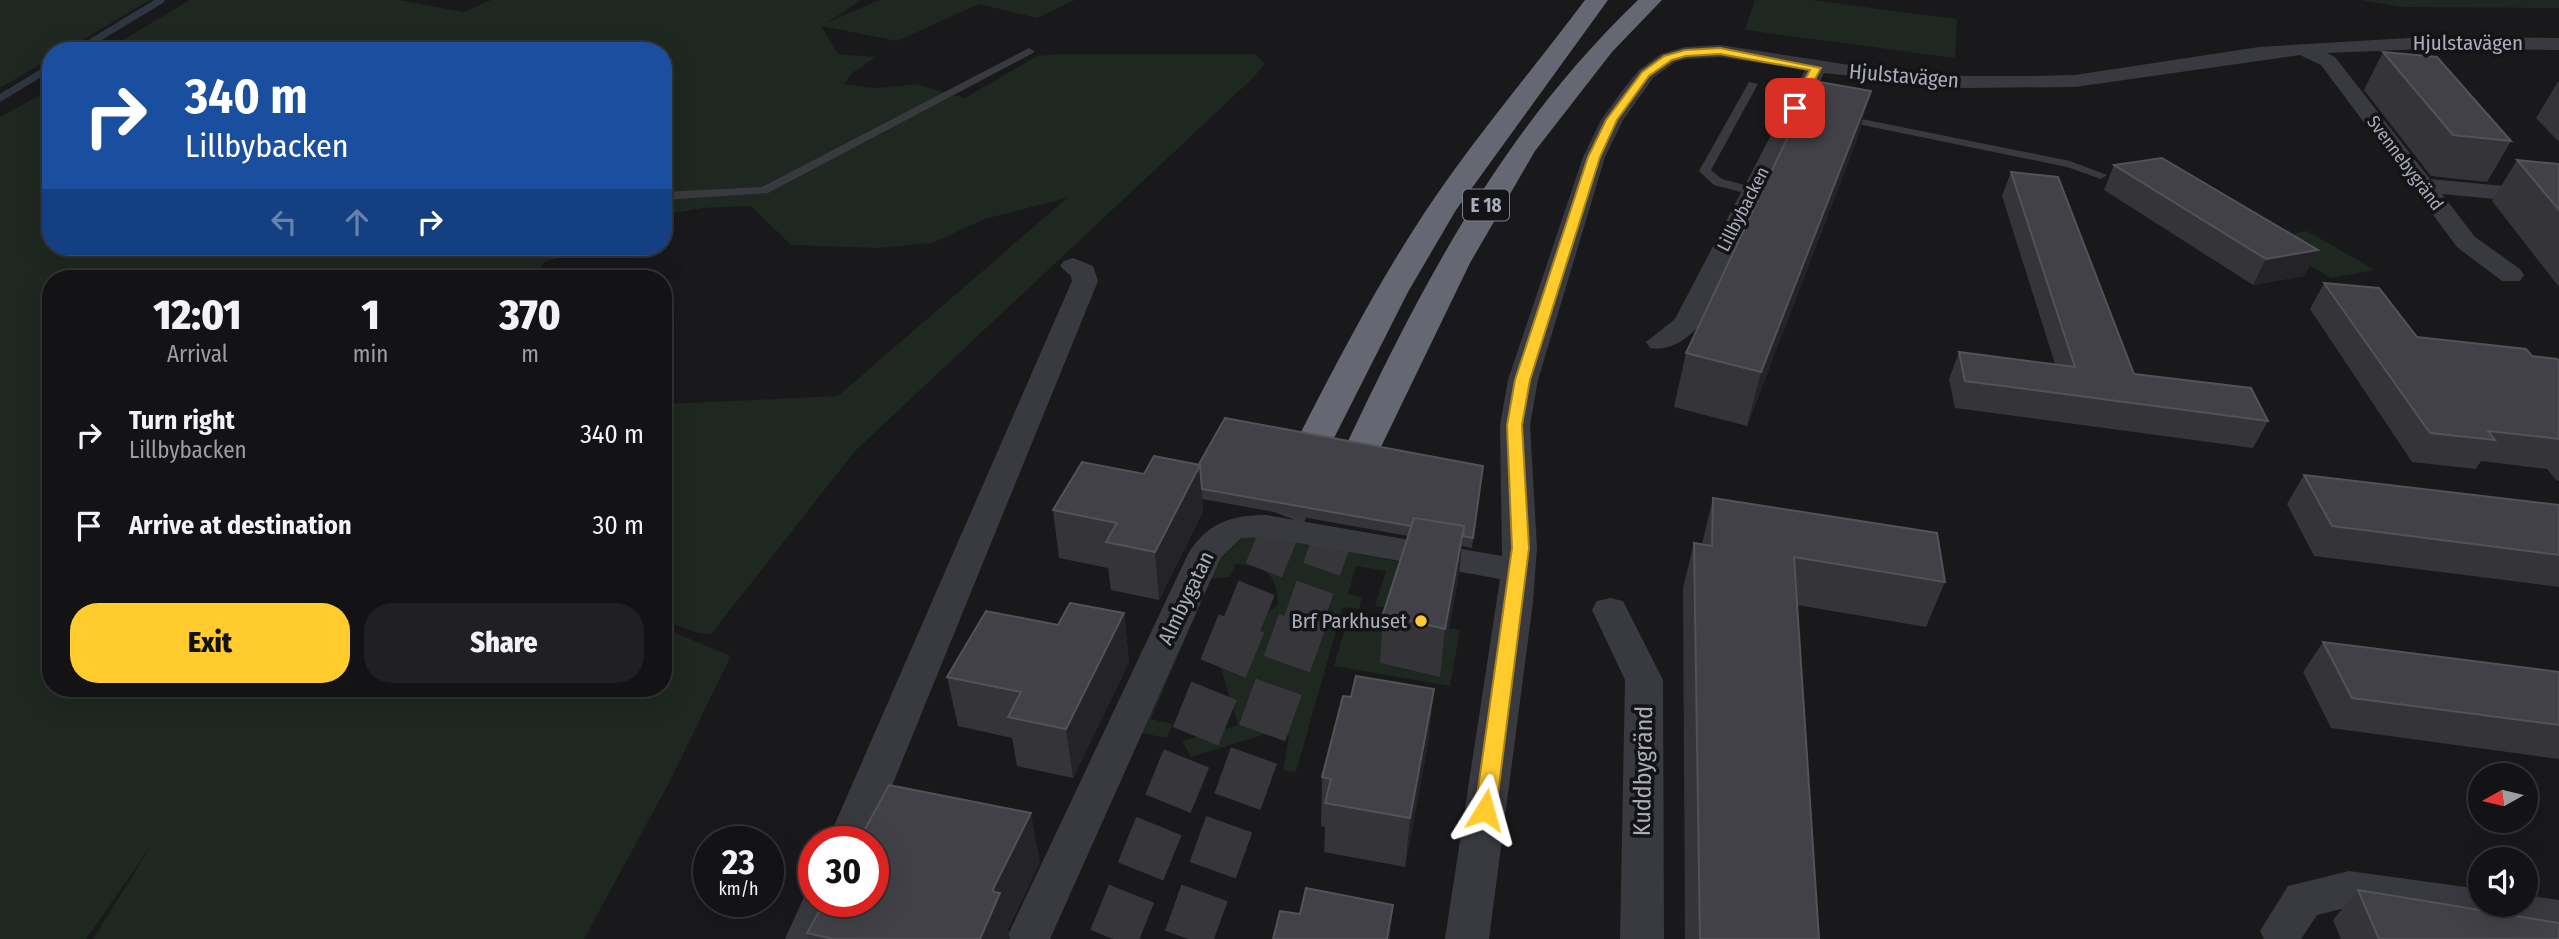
<!DOCTYPE html>
<html lang="en">
<head>
<meta charset="utf-8">
<style>
  :root { --surface:#131214; --page:#202022; --text:#f1f3f6; --muted:#9d9ea0; --line:#323234; --accent:#ffcb2d }
  body { margin:0; font-family:"Fira Sans Condensed",sans-serif; background:var(--page); color:var(--text); height:100vh; display:flex; flex-direction:column; font-size:26px; white-space:nowrap }
  * { box-sizing:border-box; margin:0 }
  p { font-size:23px; color:var(--muted) }
  .icon { flex:none; width:38px; height:38px; fill:none; stroke:currentColor; stroke-width:2; stroke-linecap:round; stroke-linejoin:round }
  .map { position:relative; flex:1; overflow:hidden }
  .details { position:absolute; left:42px; top:270px; width:630px; height:427px; display:flex; flex-direction:column; background:var(--surface); border-radius:28px; box-shadow:0 7px 28px #0002,0 0 0 2px var(--line) }
  .details>* { flex:none }
  .hud { position:absolute; left:42px; top:42px; width:630px; height:214px; border-radius:28px; box-shadow:0 7px 28px #0002,0 0 0 2px var(--line); background:#1a4fa0; color:#fff; overflow:hidden }
  .needle { width:46px; rotate:262deg }
  .controls { position:absolute; left:2468px; top:763px; display:grid; gap:14px }
  .controls a { display:grid; place-items:center; width:70px; height:70px; border-radius:50%; background:var(--surface); box-shadow:0 7px 28px #0002,0 0 0 2px var(--line); font-size:35px }
  .speed { position:absolute; left:693px; top:826px; display:flex; gap:14px; font-size:35px; font-weight:700; text-align:center }
  .speed>* { display:grid; place-content:center; width:91px; height:91px; border-radius:50%; background:var(--surface); box-shadow:0 7px 28px #0002,0 0 0 2px var(--line); line-height:1 }
  .speed small { font-size:18px; font-weight:400 }
  .speed .limit { border:10px solid #d22; background:#fff; color:#111 }
  .pin { position:absolute; display:grid; place-items:center; width:60px; height:60px; color:#fff; margin:-30px; border-radius:14px; box-shadow:0 4px 10px #0006 }
  .me { position:absolute; width:77px; margin:-38px; rotate:8deg; stroke-linejoin:round; filter:drop-shadow(0 0 5px #0008) }
  .turn { display:flex; align-items:center; gap:24px; height:147px; padding:0 28px; font-size:32px }
  .turn .icon { width:91px; height:91px; stroke-width:2.5 }
  .turn b { display:block; font-size:49px; line-height:60px }
  .lanes { display:flex; align-items:center; height:66px; padding:0 28px; background:#0003; justify-content:center; gap:35px; direction:ltr }
  .lanes .off { opacity:.35 }
  .eta { display:flex; justify-content:space-evenly; align-items:center; height:119px; text-align:center }
  .eta b { font-size:42px; font-weight:800; line-height:49px }
  .button { display:flex; gap:14px; margin-top:auto; padding:14px 28px }
  .button a { flex:1; height:80px; border-radius:28px; background:var(--accent); color:#111; font-size:28px; font-weight:800; line-height:80px; text-align:center }
  .button a+a { background:var(--page); color:var(--text) }
  ul { padding:0; list-style:none }
  li { display:flex; align-items:center; gap:21px; height:91px; padding:0 28px }
  li div { flex:1 }
  li b { display:block; font-size:26px }
  li em { font-style:normal }
  .map>svg:first-child { display:block }
  .green { fill:#1e2720 }
  .lines { fill:none; stroke-linecap:round; stroke-linejoin:round }
  .stream { stroke:#2d3641; stroke-width:7 }
  .highway-tunnel-far1 { stroke:#36363b; stroke-width:39; stroke-dasharray:39 19; stroke-linecap:butt }
  .highway-tunnel { stroke:#36363b; stroke-width:49; stroke-dasharray:49 24; stroke-linecap:butt }
  .lane { fill:#393a40; fill-rule:evenodd }
  .street { fill:#393a40; fill-rule:evenodd }
  .highway { fill:#656772; fill-rule:evenodd }
  .wall { fill:#353439 }
  .shaded-wall { fill:#242327 }
  .building { fill:#414147; stroke:#525259; stroke-width:2 }
  .route { fill:#ffcb2d; stroke:#a6841d; stroke-width:2 }
  .poi-dot { fill:#ffcb2d; stroke:#141316; stroke-width:2.5 }
  .labels { text-anchor:middle; dominant-baseline:central; stroke-width:7; stroke-linejoin:round; paint-order:stroke }
  .far-street-label { font-size:18px; fill:#aaaebc; stroke:#141316 }
  .shield { fill:#141316; stroke:#7d808a; stroke-width:2 }
  .shield-label { font-size:19px; font-weight:bold; fill:#aaaebc }
  .street-label { font-size:21px; fill:#aaaebc; stroke:#141316 }
  .poi-label { font-size:21px; fill:#aaaebc; stroke:#141316; text-anchor:end }
  .near-street-label { font-size:24px; fill:#aaaebc; stroke:#141316 }
</style>
</head>
<body>
<div class="map">
<svg width="2559" height="939" viewBox="0 0 2559 939">
  <rect width="100%" height="100%" fill="#19181b"/>
  <!-- green -->
  <g class="green">
    <polygon points="0,0 150,0 64,51 51,51 51,58 0,88"/>
    <path d="M190,0H399L463,12L491,0H861L827,23L879,0H1075L1037,18L979,4L897,41L821,26L838,54L876,57L852,73L844,84L876,88L916,84L965,98L1037,56L1058,54H1255L1265,64L1254,77L855,451L711,634C692,634 680,626 663,618V404L838,396L1067,198L985,219L932,243L877,248L791,245L751,206L703,208L663,215V51H104Z"/>
    <polygon points="1755,0 1811,0 1957,19 1955,58 1745,30"/>
    <polygon points="2360,0 2559,0 2559,8 2403,7"/>
    <polygon points="51,89 51,247 598,247 545,262 531,278 51,278 51,688 663,688 663,628 731,656 670,781 584,939 93,939 151,846 86,939 0,939 0,117"/>
    <polygon points="2307,231 2375,270 2331,278 2265,239"/>
    <path d="M1263,534L1410,564L1395,609L1375,606L1386,571L1356,566L1348,594L1362,597L1359,609L1343,607L1296,772L1283,771L1289,736L1276,731L1191,757L1182,741L1238,725L1215,648L1278,605C1275,571 1268,569 1236,564L1230,577L1211,579L1151,719L1173,724L1167,738L1130,731L1224,541Z"/>
    <polygon points="1349,615 1391,624 1380,663 1439,677 1448,628 1460,630 1450,686 1334,666"/>
  </g>
  <g class="lines">
    <!-- stream -->
    <g class="stream">
      <polyline points="77,51 161,0"/>
      <polyline points="0,98 51,67"/>
    </g>
    <!-- highway-tunnel-far1 -->
    <g class="highway-tunnel-far1">
      <polyline points="1242,624 1306,466"/>
      <polyline points="1302,624 1356,473"/>
    </g>
    <!-- highway-tunnel -->
    <g class="highway-tunnel">
      <polyline points="1113,939 1242,622"/>
      <polyline points="1188,939 1302,622"/>
    </g>
    <!-- lane -->
    <g class="lane">
      <polygon points="1029,48 1034,51 1033,53 768,193 663,200 663,192 762,187"/>
      <polygon points="1749,82 1758,84 1711,170 1722,179 1756,188 1756,194 1752,195 1714,185 1699,171"/>
      <polygon points="1842,115 2070,161 2107,175 2101,179 2067,167 1838,120 1837,118"/>
    </g>
    <!-- street -->
    <g class="street">
      <path d="M2425,37L2559,38V50L2425,49L2327,53L2335,57L2430,179L2559,191V205L2442,194L2475,237L2520,269L2524,275L2520,281H2502L2457,247L2321,65L2300,55L2075,87L1964,88L1824,73L1700,324C1689,339 1668,352 1650,348L1646,342L1675,319L1805,70L1720,57L1686,59L1675,62L1653,78L1623,120L1605,157L1538,380L1530,425L1537,548L1533,602L1489,939H1445L1500,579L1266,537L1241,538L1221,557L1050,939H1006L1188,554C1207,523 1231,515 1266,515L1502,556L1500,425L1508,380L1583,157L1601,120L1625,87L1639,70L1661,54L1685,47L1720,45L1856,66L1964,76H2031L2075,75L2259,47Z"/>
      <polygon points="1073,258 1093,266 1098,281 869,842 827,842 1072,281 1071,276 1060,266 1064,261"/>
      <polygon points="1610,598 1623,601 1663,680 1664,939 1620,939 1625,680 1592,610 1597,601"/>
      <polygon points="2349,871 2480,889 2480,905 2525,905 2525,895 2559,900 2559,938 2349,907 2317,915 2301,939 2264,939 2260,931 2288,886"/>
      <polygon points="814,886 814,901 845,901 829,939 785,939 808,888"/>
    </g>
    <!-- highway -->
    <g class="highway">
      <path d="M1585,0H1608L1456,210L1408,292L1332,442L1319,445L1306,442L1300,434C1339,358 1378,283 1425,212C1474,138 1532,71 1585,0Z"/>
      <path d="M1638,0H1662L1612,52L1535,151L1470,263L1380,449L1367,453L1354,449L1348,441C1427,275 1504,129 1638,0Z"/>
    </g>
  </g>
  <!-- wall -->
  <g class="wall">
    <polygon points="2383,52 2511,141 2487,182 2431,176 2364,90"/>
    <polygon points="2559,80 2559,142 2536,118"/>
    <polygon points="1858,137 1747,426 1674,407 1686,353"/>
    <polygon points="2517,160 2559,164 2559,287 2492,201"/>
    <polygon points="2114,165 2318,250 2304,276 2253,285 2104,190"/>
    <polygon points="2011,172 2134,374 2268,421 2253,448 1955,408 1949,379 1959,352 2055,364 2002,196"/>
    <polygon points="2324,283 2417,337 2559,361 2559,481 2556,480 2547,469 2481,461 2476,469 2412,462 2310,309"/>
    <polygon points="1199,464 1483,466 1472,548 1462,546 1459,574 1440,677 1380,663 1383,614 1408,536 1202,499 1203,512 1159,600 1111,590 1108,568 1059,558 1053,510 1144,474"/>
    <polygon points="2304,475 2559,505 2559,587 2314,556 2287,504"/>
    <polygon points="1713,498 1945,582 1926,627 1797,605 1819,939 1685,939 1683,588 1694,543 1702,544"/>
    <polygon points="1124,613 1129,662 1073,778 1017,766 1012,738 958,726 947,677 1058,625"/>
    <polygon points="2323,642 2559,672 2559,759 2331,728 2303,672"/>
    <polygon points="1429,738 1405,867 1324,852 1325,827 1321,826 1322,777"/>
    <polygon points="1040,862 1008,929 1010,939 809,939 807,933"/>
    <polygon points="2358,890 2559,939 2341,939 2333,920"/>
  </g>
  <!-- shaded-wall -->
  <g class="shaded-wall">
    <polygon points="1871,91 1858,137 1747,426 1761,372"/>
    <polygon points="2318,250 2304,276 2253,285 2266,259"/>
    <polygon points="1200,465 1203,512 1159,600 1155,552"/>
    <polygon points="1464,526 1459,574 1440,677 1445,629"/>
    <polygon points="1124,613 1129,662 1073,778 1066,729"/>
    <polygon points="1434,689 1429,738 1405,867 1410,818"/>
    <polygon points="1031,813 1040,862 1008,929 1010,939 980,939 993,889"/>
    <polygon points="1393,905 1390,939 1387,939"/>
  </g>
  <!-- building -->
  <g class="building">
    <polygon points="2383,52 2437,57 2511,141 2453,135"/>
    <polygon points="1814,81 1871,91 1761,372 1686,353"/>
    <polygon points="2162,158 2318,250 2266,259 2114,165"/>
    <polygon points="2517,160 2559,164 2559,210"/>
    <polygon points="2011,172 2058,177 2134,374 2251,388 2268,421 1965,381 1959,352 2075,367"/>
    <polygon points="2324,283 2379,288 2417,337 2526,349 2532,356 2557,359 2559,361 2559,439 2488,431 2495,440 2430,433"/>
    <polygon points="1225,418 1483,466 1473,538 1463,536 1464,526 1414,518 1411,526 1202,489 1200,465 1199,464"/>
    <polygon points="1154,456 1200,465 1155,552 1106,542 1117,523 1053,510 1082,462 1144,474"/>
    <polygon points="2304,475 2559,505 2559,555 2332,526"/>
    <polygon points="1713,498 1937,533 1945,582 1794,557 1819,939 1700,939 1694,543 1712,546"/>
    <polygon points="1414,518 1464,526 1445,629 1383,614"/>
    <polygon points="1070,603 1124,613 1066,729 1008,717 1021,692 947,677 986,611 1058,625"/>
    <polygon points="2323,642 2559,672 2559,725 2352,698"/>
    <polygon points="1356,676 1434,689 1410,818 1325,803 1331,779 1322,777 1343,696 1351,697"/>
    <polygon points="889,785 1031,813 993,889 994,892 1000,893 980,939 834,939 807,933 825,901 873,901 873,842 858,842"/>
    <polygon points="1306,888 1393,905 1387,939 1273,939 1280,911 1300,914"/>
    <polygon points="2358,890 2559,923 2559,939 2379,939"/>
  </g>
  <!-- route -->
  <polygon class="route" points="1720,48 1821,68 1800,108 1795,112 1789,108 1810,70 1720,54 1686,56 1672,60 1649,76 1617,120 1600,157 1530,380 1522,425 1529,548 1496,810 1493,816 1485,818 1478,816 1475,810 1512,548 1507,425 1515,380 1588,157 1606,120 1642,72 1664,56 1685,50"/>
  <!-- markers -->
  <circle class="poi-dot" cx="1421" cy="621" r="7"/>
  <g class="labels">
    <!-- far-street labels -->
    <g class="far-street-label">
      <text transform="translate(2405 163) rotate(53)">Svennebygränd</text>
      <text transform="translate(1743 209) rotate(-63)">Lillbybacken</text>
    </g>
    <!-- shield labels -->
    <rect class="shield" x="1463" y="189.5" width="46" height="31" rx="5"/>
    <g class="shield-label">
      <text x="1486" y="205">E 18</text>
    </g>
    <!-- street labels -->
    <g class="street-label">
      <text x="2468" y="43">Hjulstavägen</text>
      <text transform="translate(1904 76) rotate(5)">Hjulstavägen</text>
      <text transform="translate(1186 598) rotate(-64)">Almbygatan</text>
    </g>
    <!-- poi labels -->
    <g class="poi-label">
      <text x="1407" y="621">Brf Parkhuset</text>
    </g>
    <!-- near-street labels -->
    <g class="near-street-label">
      <text transform="translate(1643 771) rotate(-89)">Kuddbygränd</text>
    </g>
  </g>
</svg>
<div class="controls">
<a><svg class="needle" viewBox="-14 -14 28 28"><path d="M0-13l5 13h-10z" fill="#e53935"/><path d="M0 13l5-13h-10z" fill="#9d9ea0"/></svg></a>
<a><svg class="icon" aria-label="sound" viewBox="0 0 24 24"><path d="M4 9h4l5-4v14l-5-4H4zM17 9q2 3 0 6"/></svg></a>
</div>
<div class="speed"><div>23<small>km/h</small></div><div class="limit">30</div></div>
<div class="pin" style="left:1795px;top:108px;background:#d93025"><svg class="icon" aria-label="arrive" viewBox="0 0 24 24"><path d="M6 21V4h12l-3 4 3 4H6"/></svg></div>
<svg class="me" style="left:1485px;top:810px" viewBox="-20 -20 40 40"><path d="M0-17L14 15 0 8-14 15z" fill="#ffcb2d" stroke="#fff" stroke-width="4"/></svg>
<div class="hud">
<div class="turn"><svg class="icon" aria-label="right" viewBox="0 0 24 24"><path d="M7 20v-9h11M14 6l5 5-5 5"/></svg><div><b>340 m</b>Lillbybacken</div></div>
<div class="lanes"><svg class="icon off" aria-label="left" viewBox="0 0 24 24"><path d="M17 20v-9H6M10 6l-5 5 5 5"/></svg><svg class="icon off" aria-label="ahead" viewBox="0 0 24 24"><path d="M12 20V5M6 11l6-6 6 6"/></svg><svg class="icon" aria-label="right" viewBox="0 0 24 24"><path d="M7 20v-9h11M14 6l5 5-5 5"/></svg></div>
</div>
<section class="details">
<div class="eta">
<div><b>12:01</b><p>Arrival</p></div>
<div><b>1</b><p>min</p></div>
<div><b>370</b><p>m</p></div>
</div>
<ul>
<li><svg class="icon" aria-label="right" viewBox="0 0 24 24"><path d="M7 20v-9h11M14 6l5 5-5 5"/></svg><div><b>Turn right</b><p>Lillbybacken</p></div><em>340 m</em></li>
<li><svg class="icon" aria-label="arrive" viewBox="0 0 24 24"><path d="M6 21V4h12l-3 4 3 4H6"/></svg><div><b>Arrive at destination</b></div><em>30 m</em></li>
</ul>
<div class="button"><a>Exit</a><a>Share</a></div>
</section>
</div>
</body>
</html>
